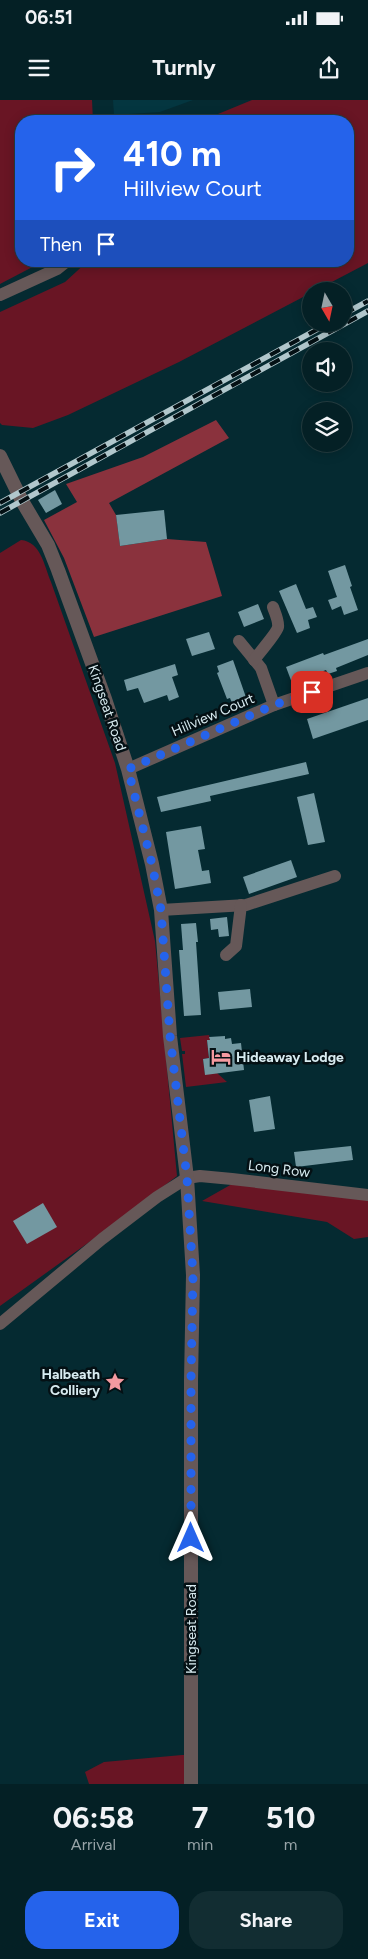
<!DOCTYPE html>
<html lang="en">
<head>
<meta charset="utf-8">
<style>
  :root { --surface:#042025; --page:#122d32; --text:#f1f3f6; --muted:#97a3a7; --line:#253e42; --accent:#2563eb }
  body { margin:0; font-family:Figtree,sans-serif; background:var(--page); color:var(--text); height:100vh; display:flex; flex-direction:column; font-size:19px; white-space:nowrap }
  * { box-sizing:border-box; margin:0 }
  p { font-size:16px; color:var(--muted) }
  .icon { flex:none; width:28px; height:28px; fill:none; stroke:currentColor; stroke-width:2; stroke-linecap:round; stroke-linejoin:round }
  .map { position:relative; height:1684px; overflow:hidden }
  .details { display:flex; flex-direction:column; background:var(--surface); flex:1 }
  .details>* { flex:none }
  .top-card { position:absolute; left:15px; top:15px; width:339px; height:152px; border-radius:20px; box-shadow:0 2px 12px #0003,0 0 0 1px var(--line); background:#2563eb; color:#fff; overflow:hidden }
  .needle { width:32px; rotate:171deg }
  .fabs { position:absolute; left:302px; top:182px; display:grid; gap:10px }
  .fabs a { display:grid; place-items:center; width:50px; height:50px; border-radius:50%; background:var(--surface); box-shadow:0 2px 12px #0003,0 0 0 1px var(--line); font-size:25px }
  .pin { position:absolute; display:grid; place-items:center; width:42px; height:42px; color:#fff; margin:-21px; border-radius:10px; box-shadow:0 2px 8px #0006 }
  .me { position:absolute; width:55px; margin:-28px; rotate:0deg; stroke-linejoin:round; filter:drop-shadow(0 0 4px #0008) }
  .turn { display:flex; align-items:center; gap:18px; height:105px; padding:0 25px; font-size:22px }
  .turn .icon { width:65px; height:65px; stroke-width:2.5 }
  .turn b { display:block; font-size:35px; line-height:42px }
  .then { display:flex; align-items:center; height:48px; padding:0 25px; background:#0003; gap:10px; font-size:19px }
  .eta { display:flex; justify-content:space-evenly; align-items:center; height:85px; text-align:center }
  .eta b { font-size:30px; font-weight:700; line-height:35px }
  .button { display:flex; gap:10px; margin-top:auto; padding:10px 25px }
  .button a { flex:1; height:58px; border-radius:20px; background:var(--accent); color:#fff; font-size:20px; font-weight:700; line-height:58px; text-align:center }
  .button a+a { background:var(--page); color:var(--text) }
  .status { display:flex; justify-content:space-between; align-items:center; height:35px; padding:0 25px; background:var(--surface); direction:ltr }
  .status svg { height:14px; fill:currentColor }
  header { display:flex; justify-content:space-between; align-items:center; height:65px; padding:0 25px; background:var(--surface); font-size:22px; font-weight:700 }
  .map>svg:first-child { display:block }
  .built { fill:#043640 }
  .green { fill:#691524 }
  .forest { fill:#8a323d }
  .building { fill:#7398a1 }
  .lines { fill:none; stroke-linecap:round; stroke-linejoin:round }
  .minor { stroke:#665858; stroke-width:12 }
  .tertiary { stroke:#665858; stroke-width:14 }
  .rail-casing { stroke:#b1c7cc; stroke-width:5.5 }
  .rail { stroke:#041014; stroke-width:4; stroke-dasharray:11; stroke-linecap:butt }
  .route { stroke:#2563eb; stroke-width:9; stroke-dasharray:0 16.2 }
  .labels { text-anchor:middle; dominant-baseline:central; stroke-width:5; stroke-linejoin:round; paint-order:stroke }
  .street-label { font-size:14px; fill:#d8ebf0; stroke:#041014 }
  .poi-label { font-size:14px; font-weight:bold; fill:#d8ebf0; stroke:#041014; text-anchor:start }
</style>
</head>
<body>
<div class="status"><b>06:51</b><svg viewBox="0 0 49 12"><path d="M0 12V9h3v3zM5 12V6h3v6zM10 12V3h3v9zM15 12V0h3v12zM26 1h20v11H26zM47 4h2v5h-2z"/></svg></div>
<header><svg class="icon" aria-label="menu" viewBox="0 0 24 24"><path d="M4 6h16M4 12h16M4 18h16"/></svg>Turnly<svg class="icon" aria-label="share" viewBox="0 0 24 24"><path d="M12 15V3M7 8l5-5 5 5M5 13v7h14v-7"/></svg></header>
<div class="map">
<svg width="368" height="1684" viewBox="0 0 368 1684">
  <rect width="100%" height="100%" fill="#052a31"/>
  <!-- built -->
  <polygon class="built" points="113,0 193,0 160,12 114,15"/>
  <!-- green -->
  <g class="green">
    <polygon points="0,0 92,0 93,21 21,21 21,161 44,161 0,184"/>
    <polygon points="252,0 368,0 368,163 179,262 68,315 33,328 2,325 0,323 0,212 65,182 88,161 348,161 348,21 201,21"/>
    <path d="M21,440C41,442 44,465 51,482L115,663L155,841L177,1076L106,1130L0,1206V453Z"/>
    <polygon points="209,935 210,940 207,941 209,958 203,959 205,974 217,973 227,982 186,987 182,954 185,954 185,951 182,951 180,938"/>
    <polygon points="232,1084 368,1100 368,1137 354,1139 327,1122 202,1101"/>
    <polygon points="182,1655 191,1655 191,1684 89,1684 85,1672 104,1662"/>
  </g>
  <!-- forest -->
  <polygon class="forest" points="216,320 229,338 109,403 116,415 120,446 167,439 206,442 222,496 94,537 64,458 44,420 77,402 66,384 143,357"/>
  <!-- building -->
  <g class="building">
    <polygon points="55,390 62,404 46,413 38,400"/>
    <polygon points="164,410 167,439 120,446 116,415"/>
    <polygon points="345,465 352,486 350,487 358,510 344,515 341,506 332,510 328,500 337,497 328,471"/>
    <polygon points="296,484 306,509 313,507 317,517 308,520 310,528 297,533 279,491"/>
    <polygon points="258,504 264,519 244,527 238,512"/>
    <polygon points="209,532 215,549 192,556 186,539"/>
    <polygon points="368,539 368,555 336,568 337,571 328,574 326,570 292,583 286,567 323,553 324,555"/>
    <polygon points="233,560 249,606 235,611 230,598 227,599 217,573 219,572 217,566"/>
    <polygon points="175,564 178,575 172,577 179,597 169,601 167,595 144,603 138,588 127,591 124,580"/>
    <polygon points="368,598 368,620 313,639 307,619"/>
    <polygon points="306,662 309,674 210,696 211,701 161,712 157,697"/>
    <polygon points="314,693 325,742 308,745 297,697"/>
    <polygon points="201,726 205,749 198,750 202,771 209,770 211,783 175,789 166,732"/>
    <polygon points="291,760 297,777 249,794 243,777"/>
    <polygon points="227,817 229,836 219,837 218,829 211,830 210,819"/>
    <polygon points="196,823 198,842 196,842 201,915 184,916 179,850 183,850 181,824"/>
    <polygon points="250,889 252,907 220,910 218,892"/>
    <polygon points="225,936 225,939 231,938 232,944 241,943 244,970 205,975 203,959 209,958 207,940 210,940 209,937"/>
    <polygon points="270,996 275,1029 254,1032 249,1000"/>
    <polygon points="351,1046 353,1060 296,1067 294,1052"/>
    <polygon points="43,1103 57,1127 27,1144 13,1121"/>
  </g>
  <g class="lines">
    <!-- minor -->
    <g class="minor">
      <polyline points="0,195 57,169 67,161"/>
      <polyline points="239,541 261,568 274,605"/>
      <path d="M254,560C259,553 277,533 278,527C279,521 275,513 273,507"/>
      <polyline points="128,669 274,605 368,573"/>
      <polyline points="161,810 246,805 335,776"/>
      <polyline points="226,855 236,846 241,805"/>
      <polyline points="0,1224 102,1139 157,1097 187,1078 200,1076 232,1079 368,1095"/>
    </g>
    <!-- tertiary -->
    <polyline class="tertiary" points="0,356 22,401 48,445 58,470 105,599 128,669 152,764 161,810 170,936 187,1078 193,1175 191,1280 191,1684"/>
    <defs>
      <g id="rail">
        <polyline points="344,214 368,201"/>
        <polyline points="0,403 327,224"/>
        <polyline points="0,413 368,211"/>
      </g>
    </defs>
    <!-- rail casing -->
    <use href="#rail" class="rail-casing"/>
    <!-- rail -->
    <use href="#rail" class="rail"/>
  </g>
  <g class="lines">
    <!-- route -->
    <polyline class="route" points="191,1438 191,1280 193,1176 187,1078 170,936 161,810 152,764 128,669 274,605 312,592"/>
  </g>
  <!-- icons -->
  <defs>
    <symbol id="hotel-bare" viewBox="-9 -9 18 18"><path d="M-6-4.5h1.5V1H6V5H4.5V3h-9V5H-6ZM-4 0a1.8 1.8 0 1 1 3.6 0ZM.5 0V-2.5h3Q6-2.5 6 0Z" fill="#f49aa0" stroke="#041014" stroke-width="2.5" paint-order="stroke"/></symbol>
    <symbol id="sight-bare" viewBox="-9 -9 18 18"><path d="M0-6L1.8-2.2L6-1.7L2.9 1.2L3.7 5.4L0 3.3L-3.7 5.4L-2.9 1.2L-6-1.7L-1.8-2.2Z" fill="#f49aa0" stroke="#041014" stroke-width="2.5" paint-order="stroke"/></symbol>
  </defs>
  <g fill-rule="evenodd">
    <use href="#hotel-bare" x="207" y="943" width="28" height="28"/>
    <use href="#sight-bare" x="101" y="1268" width="28" height="28"/>
  </g>
  <g class="labels">
    <!-- street labels -->
    <g class="street-label">
      <text transform="translate(107 608) rotate(71)">Kingseat Road</text>
      <text transform="translate(213 615) rotate(-23)">Hillview Court</text>
      <text transform="translate(279 1069) rotate(7)">Long Row</text>
      <text transform="translate(191 1529) rotate(-90)">Kingseat Road</text>
    </g>
    <!-- poi labels -->
    <g class="poi-label">
      <text x="236" y="957">Hideaway Lodge</text>
      <text x="100" y="1274" text-anchor="end">Halbeath<tspan x="100" dy="16">Colliery</tspan></text>
    </g>
  </g>
</svg>
<div class="fabs">
<a><svg class="needle" viewBox="-14 -14 28 28"><path d="M0-13l5 13h-10z" fill="#e53935"/><path d="M0 13l5-13h-10z" fill="#97a3a7"/></svg></a>
<a><svg class="icon" aria-label="sound" viewBox="0 0 24 24"><path d="M4 9h4l5-4v14l-5-4H4zM17 9q2 3 0 6"/></svg></a>
<a><svg class="icon" aria-label="layers" viewBox="0 0 24 24"><path d="M12 4l9 5-9 5-9-5zM3 14l9 5 9-5"/></svg></a>
</div>
<div class="pin" style="left:312px;top:592px;background:#d93025"><svg class="icon" aria-label="arrive" viewBox="0 0 24 24"><path d="M6 21V4h12l-3 4 3 4H6"/></svg></div>
<svg class="me" style="left:191px;top:1438px" viewBox="-20 -20 40 40"><path d="M0-17L14 15 0 8-14 15z" fill="#2563eb" stroke="#fff" stroke-width="4"/></svg>
<div class="top-card">
<div class="turn"><svg class="icon" aria-label="right" viewBox="0 0 24 24"><path d="M7 20v-9h11M14 6l5 5-5 5"/></svg><div><b>410 m</b>Hillview Court</div></div>
<div class="then">Then<svg class="icon" aria-label="arrive" viewBox="0 0 24 24"><path d="M6 21V4h12l-3 4 3 4H6"/></svg></div>
</div>
</div>
<section class="details">
<div class="eta">
<div><b>06:58</b><p>Arrival</p></div>
<div><b>7</b><p>min</p></div>
<div><b>510</b><p>m</p></div>
</div>
<div class="button"><a>Exit</a><a>Share</a></div>
</section>
</body>
</html>
